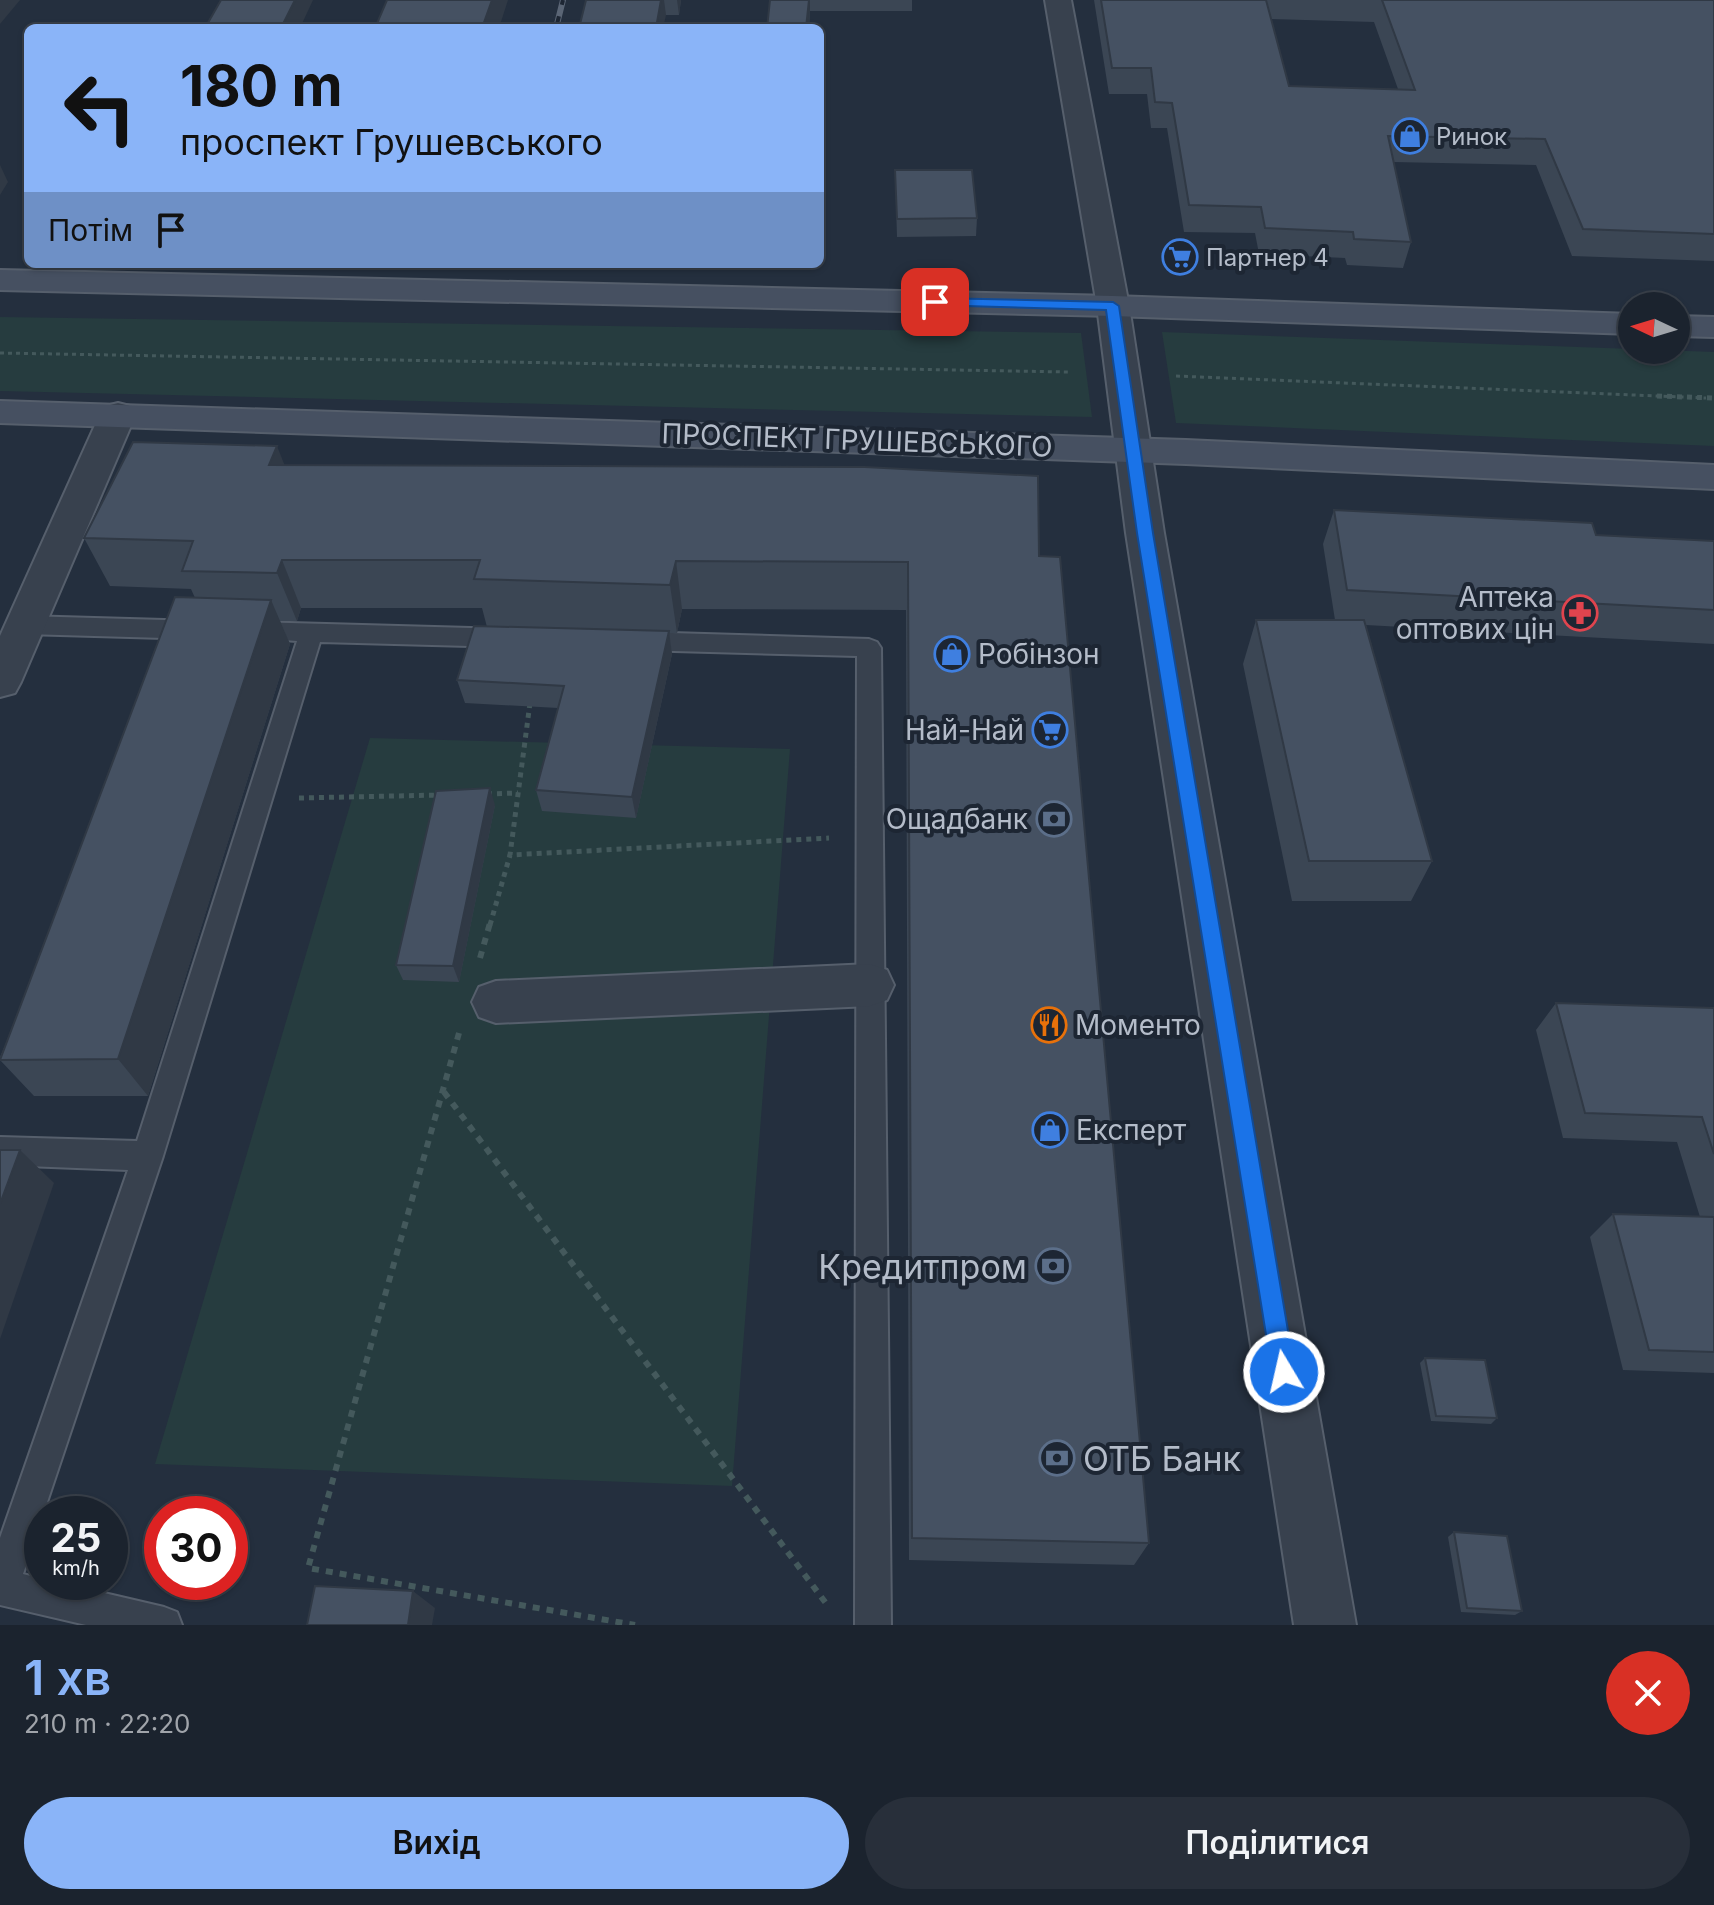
<!DOCTYPE html>
<html lang="uk">
<head>
<meta charset="utf-8">
<style>
  :root { --surface:#1b232e; --page:#282f3a; --text:#f1f3f6; --muted:#a0a4aa; --line:#39404a; --accent:#8ab4f8 }
  body { margin:0; font-family:Inter,sans-serif; background:var(--page); color:var(--text); height:100vh; display:flex; flex-direction:column; font-size:30px; white-space:nowrap }
  * { box-sizing:border-box; margin:0 }
  p { font-size:26px; color:var(--muted) }
  .icon { flex:none; width:44px; height:44px; fill:none; stroke:currentColor; stroke-width:2; stroke-linecap:round; stroke-linejoin:round }
  .map { position:relative; height:1625px; overflow:hidden }
  .details { display:flex; flex-direction:column; background:var(--surface); flex:1 }
  .details>* { flex:none }
  .guide { position:absolute; left:24px; top:24px; width:800px; height:244px; border-radius:12px; box-shadow:0 2px 6px #0004,0 0 0 2px var(--line); background:#8ab4f8; color:#111; overflow:hidden }
  .needle { width:52px; rotate:274deg }
  .controls { position:absolute; left:1618px; top:292px; display:grid; gap:16px }
  .controls a { display:grid; place-items:center; width:72px; height:72px; border-radius:50%; background:var(--surface); box-shadow:0 2px 6px #0004,0 0 0 2px var(--line); font-size:40px }
  .speed { position:absolute; left:24px; top:1496px; display:flex; gap:16px; font-size:40px; font-weight:700; text-align:center }
  .speed>* { display:grid; place-content:center; width:104px; height:104px; border-radius:50%; background:var(--surface); box-shadow:0 2px 6px #0004,0 0 0 2px var(--line); line-height:1 }
  .speed small { font-size:20px; font-weight:400 }
  .speed .limit { border:12px solid #d22; background:#fff; color:#111 }
  .pin { position:absolute; display:grid; place-items:center; width:68px; height:68px; color:#fff; margin:-34px; border-radius:16px; box-shadow:0 4px 12px #0006 }
  .me { position:absolute; width:88px; margin:-44px; rotate:351deg; stroke-linejoin:round; filter:drop-shadow(0 0 6px #0008) }
  .turn { display:flex; align-items:center; gap:28px; height:168px; padding:0 24px; font-size:36px }
  .turn .icon { width:104px; height:104px; stroke-width:2.5 }
  .turn b { display:block; font-size:56px; line-height:68px }
  .then { display:flex; align-items:center; height:76px; padding:0 24px; background:#0003; gap:16px; font-size:30px }
  .round { display:grid; place-items:center; flex:none; width:84px; height:84px; border-radius:42px; background:var(--page) }
  .headline { display:flex; align-items:center; justify-content:space-between; height:136px; padding:0 24px }
  h1 { font-size:48px; font-weight:600; line-height:60px; color:var(--accent) }
  .primary-button { display:flex; gap:16px; margin-top:auto; padding:16px 24px }
  .primary-button a { flex:1; height:92px; border-radius:48px; background:var(--accent); color:#111; font-size:32px; font-weight:600; line-height:92px; text-align:center }
  .primary-button a+a { background:var(--page); color:var(--text) }
  .map>svg:first-child { display:block }
  .green { fill:#263c3f }
  .lines { fill:none; stroke-linecap:round; stroke-linejoin:round }
  .lane-casing { stroke:#565f6c; stroke-width:4 }
  .street-casing { stroke:#565f6c; stroke-width:4 }
  .secondary-casing { stroke:#565f6c; stroke-width:4 }
  .path-far2 { stroke:#44595c; stroke-width:3; stroke-dasharray:4 4; stroke-linecap:butt }
  .path-far1 { stroke:#44595c; stroke-width:5; stroke-dasharray:5 5; stroke-linecap:butt }
  .path { stroke:#44595c; stroke-width:6; stroke-dasharray:7 7; stroke-linecap:butt }
  .lane { fill:#38414e; fill-rule:evenodd }
  .street { fill:#38414e; fill-rule:evenodd }
  .secondary { fill:#465061; fill-rule:evenodd }
  .rail-casing { stroke:#5a6575; stroke-width:6 }
  .rail { stroke:#1d2633; stroke-width:4; stroke-dasharray:12; stroke-linecap:butt }
  .wall { fill:#3b4654; fill-rule:evenodd }
  .shaded-wall { fill:#303945 }
  .building { fill:#455162; stroke:#303945; stroke-width:2 }
  .route { fill:#1a73e8; stroke:#114b97; stroke-width:2 }
  .labels { text-anchor:middle; dominant-baseline:central; stroke-width:8; stroke-linejoin:round; paint-order:stroke }
  .far-poi-label { font-size:24px; fill:#b4bcc9; stroke:#1d2633; text-anchor:start }
  .street-label { font-size:28px; fill:#b4bcc9; stroke:#1d2633 }
  .poi-label { font-size:28px; fill:#b4bcc9; stroke:#1d2633; text-anchor:end }
  .near-poi-label { font-size:34px; fill:#b4bcc9; stroke:#1d2633; text-anchor:end }
</style>
</head>
<body>
<div class="map">
<svg width="1714" height="1625" viewBox="0 0 1714 1625">
  <rect width="100%" height="100%" fill="#242f3e"/>
  <!-- green -->
  <g class="green">
    <polygon points="0,317 1081,333 1092,417 0,391"/>
    <polygon points="1162,332 1714,352 1714,446 1176,423"/>
    <polygon points="370,738 790,749 732,1486 155,1464"/>
  </g>
  <g class="lines">
    <defs>
      <g id="lane">
        <polygon points="25,616 199,621 207,624 211,630 207,636 199,639 25,634 17,631 13,625 17,619"/>
        <polygon points="250,622 507,629 515,632 519,638 515,644 507,647 320,642 163,1156 23,1574 42,1579 42,1582 57,1582 164,1607 177,1612 182,1625 86,1625 0,1605 0,1538 128,1170 0,1165 0,1137 137,1141 297,641 242,637 238,631 242,625"/>
        <polygon points="638,632 869,639 877,642 881,648 891,1625 855,1625 857,656 638,650 630,647 626,641 630,635"/>
      </g>
      <g id="street">
        <polygon points="1045,0 1071,0 1129,306 1164,533 1356,1625 1294,1625 1126,533 1097,306"/>
        <polygon points="118,403 130,406 136,414 21,682 15,693 0,697 0,636 100,414 106,406"/>
        <polygon points="870,964 887,970 894,985 887,1000 870,1006 496,1023 479,1017 472,1002 479,987 496,981"/>
      </g>
      <g id="secondary">
        <polygon points="0,270 1113,296 1632,314 1632,334 1113,316 0,290"/>
        <polygon points="1676,316 1714,317 1714,337 1676,336"/>
        <polygon points="0,401 1186,440 1714,465 1714,489 1186,464 0,423"/>
      </g>
    </defs>
    <!-- lane casing -->
    <use href="#lane" class="lane-casing"/>
    <!-- street casing -->
    <use href="#street" class="street-casing"/>
    <!-- secondary casing -->
    <use href="#secondary" class="secondary-casing"/>
    <!-- path-far2 -->
    <g class="path-far2">
      <polyline points="0,353 1068,372"/>
      <polyline points="1176,376 1706,398"/>
    </g>
    <!-- path-far1 -->
    <g class="path-far1">
      <polyline points="1657,396 1714,398"/>
      <polyline points="530,703 510,855 829,838"/>
      <polyline points="487,794 518,793"/>
      <polyline points="299,798 441,795"/>
      <polyline points="490,925 510,855"/>
    </g>
    <!-- path -->
    <g class="path">
      <polyline points="480,958 490,923"/>
      <polyline points="459,1033 308,1568 635,1625"/>
      <polyline points="444,1092 828,1606"/>
    </g>
    <!-- lane -->
    <use href="#lane" class="lane"/>
    <!-- street -->
    <use href="#street" class="street"/>
    <!-- secondary -->
    <use href="#secondary" class="secondary"/>
    <defs>
      <polyline id="rail" points="556,28 563,0"/>
    </defs>
    <!-- rail casing -->
    <use href="#rail" class="rail-casing"/>
    <!-- rail -->
    <use href="#rail" class="rail"/>
  </g>
  <!-- wall -->
  <g class="wall">
    <polygon points="586,0 681,0 679,15 666,15"/>
    <polygon points="770,0 912,0 912,11 810,11 809,28 767,28"/>
    <path d="M1094,0H1714V261L1572,256L1536,165L1393,162L1411,242L1403,268L1347,265L1345,258L1259,254L1255,233L1184,232L1167,128H1151L1147,94H1109ZM1271,19L1374,22L1398,89L1289,86Z"/>
    <polygon points="895,170 977,218 976,236 897,237"/>
    <polygon points="285,465 1039,556 1149,1543 1134,1565 909,1560 906,610 682,609 677,633 669,633 672,654 636,818 542,811 536,790 558,708 465,703 457,680 487,627 482,608 301,608 297,621 280,621 290,644 148,1096 34,1096 0,1060 0,1057 195,598 191,589 110,586 84,538"/>
    <polygon points="1334,510 1596,535 1714,541 1714,644 1366,625 1432,861 1411,901 1292,901 1243,664 1256,620 1335,620 1323,544"/>
    <polygon points="495,805 459,982 403,980 396,965"/>
    <polygon points="1556,1003 1714,1008 1714,1373 1623,1370 1590,1237 1613,1214 1700,1217 1677,1142 1563,1138 1536,1030"/>
    <polygon points="1425,1358 1497,1418 1491,1424 1431,1421 1420,1363"/>
    <polygon points="1454,1532 1522,1611 1515,1615 1461,1612 1448,1537"/>
  </g>
  <!-- shaded-wall -->
  <g class="shaded-wall">
    <polygon points="0,0 20,0 0,24"/>
    <polygon points="295,0 313,0 300,28 281,28"/>
    <polygon points="492,0 508,0 499,28 482,28"/>
    <polygon points="661,0 664,0 666,15 663,28 656,28"/>
    <polygon points="677,0 681,0 679,15"/>
    <polygon points="809,0 810,0 810,11 809,28 806,28"/>
    <polygon points="0,165 8,182 0,195"/>
    <polygon points="277,446 296,494 269,465"/>
    <polygon points="282,560 301,608 297,621 277,573"/>
    <polygon points="676,561 682,609 677,633 670,585"/>
    <polygon points="271,600 290,644 148,1096 118,1059"/>
    <polygon points="669,631 672,654 636,818 632,797"/>
    <polygon points="490,788 495,805 459,982 453,966"/>
    <polygon points="20,1150 54,1183 0,1339 0,1204"/>
    <polygon points="413,1591 435,1608 432,1625 408,1625"/>
  </g>
  <!-- building -->
  <g class="building">
    <polygon points="221,0 295,0 281,28 205,28"/>
    <polygon points="387,0 492,0 482,28 375,28"/>
    <polygon points="586,0 661,0 656,28 579,28"/>
    <polygon points="770,0 809,0 806,28 767,28"/>
    <polygon points="1101,0 1266,0 1289,86 1415,90 1382,0 1714,0 1714,234 1583,229 1545,139 1388,136 1411,242 1354,239 1353,232 1265,228 1261,207 1189,205 1172,103 1155,102 1151,68 1112,68"/>
    <polygon points="895,170 972,170 977,218 897,219"/>
    <polygon points="133,442 277,446 269,465 865,467 1038,476 1039,556 1060,557 1149,1543 912,1538 908,562 676,561 670,585 474,579 480,560 282,560 277,573 182,571 193,541 84,538"/>
    <polygon points="1334,510 1592,523 1596,535 1714,541 1714,610 1347,590"/>
    <polygon points="175,597 271,600 118,1059 0,1060"/>
    <polygon points="1256,620 1364,620 1432,861 1309,861"/>
    <polygon points="474,626 669,631 632,797 536,790 564,686 457,680"/>
    <polygon points="490,788 453,966 396,965 436,791"/>
    <polygon points="1556,1003 1714,1008 1714,1154 1702,1117 1585,1113"/>
    <polygon points="0,1150 20,1150 0,1204"/>
    <polygon points="1613,1214 1714,1217 1714,1352 1649,1350"/>
    <polygon points="1425,1358 1485,1360 1497,1418 1436,1416"/>
    <polygon points="1454,1532 1507,1536 1522,1611 1467,1608"/>
    <polygon points="315,1586 413,1591 408,1625 307,1625"/>
  </g>
  <!-- route -->
  <polygon class="route" points="935,298 1113,302 1119,306 1153,533 1295,1372 1292,1381 1284,1384 1275,1381 1272,1372 1137,533 1106,310 930,305 928,302"/>
  <!-- icons -->
  <defs>
    <symbol id="shop-ring" viewBox="-11 -11 22 22"><circle r="9.5" fill="#1d2633" stroke="#3f7fe0" stroke-width="1.5"/><path d="M-5-2.5h2.3a2.7 3.5 0 0 1 5.4 0H5L5.5 6h-11ZM-1.5-2.5h3a1.5 2.3 0 0 0-3 0Z" fill="#3f7fe0"/></symbol>
    <symbol id="supermarket-ring" viewBox="-11 -11 22 22"><circle r="9.5" fill="#1d2633" stroke="#3f7fe0" stroke-width="1.5"/><path d="M-6-5.5h2.5l.6 2H6L4.5 2H-2.5L-4.4-4H-6ZM-1.5 3.2a1.3 1.3 0 1 0 .1 0ZM3 3.2a1.3 1.3 0 1 0 .1 0Z" fill="#3f7fe0"/></symbol>
    <symbol id="pharmacy-ring" viewBox="-11 -11 22 22"><circle r="9.5" fill="#1d2633" stroke="#e0444e" stroke-width="1.5"/><path d="M-2-6h4v4h4v4h-4v4h-4v-4h-4v-4h4Z" fill="#e0444e"/></symbol>
    <symbol id="bank-ring" viewBox="-11 -11 22 22"><circle r="9.5" fill="#1d2633" stroke="#5c6f8a" stroke-width="1.5"/><path d="M-6-4H6V4H-6ZM0-2.3a2.3 2.3 0 1 0 0 4.6a2.3 2.3 0 1 0 0-4.6Z" fill="#5c6f8a"/></symbol>
    <symbol id="restaurant-ring" viewBox="-11 -11 22 22"><circle r="9.5" fill="#1d2633" stroke="#e8710a" stroke-width="1.5"/><path d="M-5-6h1v4h1v-4h1v4h1v-4h1v5L-1.5 .5V6h-2V.5L-5-1ZM5-6V6H3V1.5H1.5Q1.5-4 5-6Z" fill="#e8710a"/></symbol>
  </defs>
  <g fill-rule="evenodd">
    <use href="#shop-ring" x="1390" y="116" width="40" height="40"/>
    <use href="#supermarket-ring" x="1160" y="237" width="40" height="40"/>
    <use href="#pharmacy-ring" x="1560" y="593" width="40" height="40"/>
    <use href="#shop-ring" x="932" y="634" width="40" height="40"/>
    <use href="#supermarket-ring" x="1030" y="710" width="40" height="40"/>
    <use href="#bank-ring" x="1034" y="799" width="40" height="40"/>
    <use href="#restaurant-ring" x="1029" y="1005" width="40" height="40"/>
    <use href="#shop-ring" x="1030" y="1110" width="40" height="40"/>
    <use href="#bank-ring" x="1033" y="1246" width="40" height="40"/>
    <use href="#bank-ring" x="1037" y="1438" width="40" height="40"/>
  </g>
  <g class="labels">
    <!-- far-poi labels -->
    <g class="far-poi-label">
      <text x="1436" y="136">Ринок</text>
      <text x="1206" y="257">Партнер 4</text>
    </g>
    <!-- street labels -->
    <g class="street-label">
      <text transform="translate(857 440) rotate(2)">ПРОСПЕКТ ГРУШЕВСЬКОГО</text>
    </g>
    <!-- poi labels -->
    <g class="poi-label">
      <text x="1554" y="597">Аптека<tspan x="1554" dy="32">оптових цін</tspan></text>
      <text x="978" y="654" text-anchor="start">Робінзон</text>
      <text x="1024" y="730">Най-Най</text>
      <text x="1028" y="819">Ощадбанк</text>
      <text x="1075" y="1025" text-anchor="start">Моменто</text>
      <text x="1076" y="1130" text-anchor="start">Експерт</text>
    </g>
    <!-- near-poi labels -->
    <g class="near-poi-label">
      <text x="1027" y="1266">Кредитпром</text>
      <text x="1083" y="1458" text-anchor="start">ОТБ Банк</text>
    </g>
  </g>
</svg>
<div class="controls">
<a><svg class="needle" viewBox="-14 -14 28 28"><path d="M0-13l5 13h-10z" fill="#e53935"/><path d="M0 13l5-13h-10z" fill="#a0a4aa"/></svg></a>
</div>
<div class="speed"><div>25<small>km/h</small></div><div class="limit">30</div></div>
<div class="pin" style="left:935px;top:302px;background:#d93025"><svg class="icon" aria-label="arrive" viewBox="0 0 24 24"><path d="M6 21V4h12l-3 4 3 4H6"/></svg></div>
<svg class="me" style="left:1284px;top:1372px" viewBox="-20 -20 40 40"><circle r="17" fill="#1a73e8" stroke="#fff" stroke-width="3"/><path d="M0-11L8 9 0 5-8 9z" fill="#fff"/></svg>
<div class="guide">
<div class="turn"><svg class="icon" aria-label="left" viewBox="0 0 24 24"><path d="M17 20v-9H6M10 6l-5 5 5 5"/></svg><div><b>180 m</b>проспект Грушевського</div></div>
<div class="then">Потім<svg class="icon" aria-label="arrive" viewBox="0 0 24 24"><path d="M6 21V4h12l-3 4 3 4H6"/></svg></div>
</div>
</div>
<section class="details">
<div class="headline"><div><h1>1 хв</h1><p>210 m · 22:20</p></div><a class="round" style="background:#d93025;color:#fff"><svg class="icon" aria-label="close" viewBox="0 0 24 24"><path d="M6 6l12 12M18 6L6 18"/></svg></a></div>
<div class="primary-button"><a>Вихід</a><a>Поділитися</a></div>
</section>
</body>
</html>
